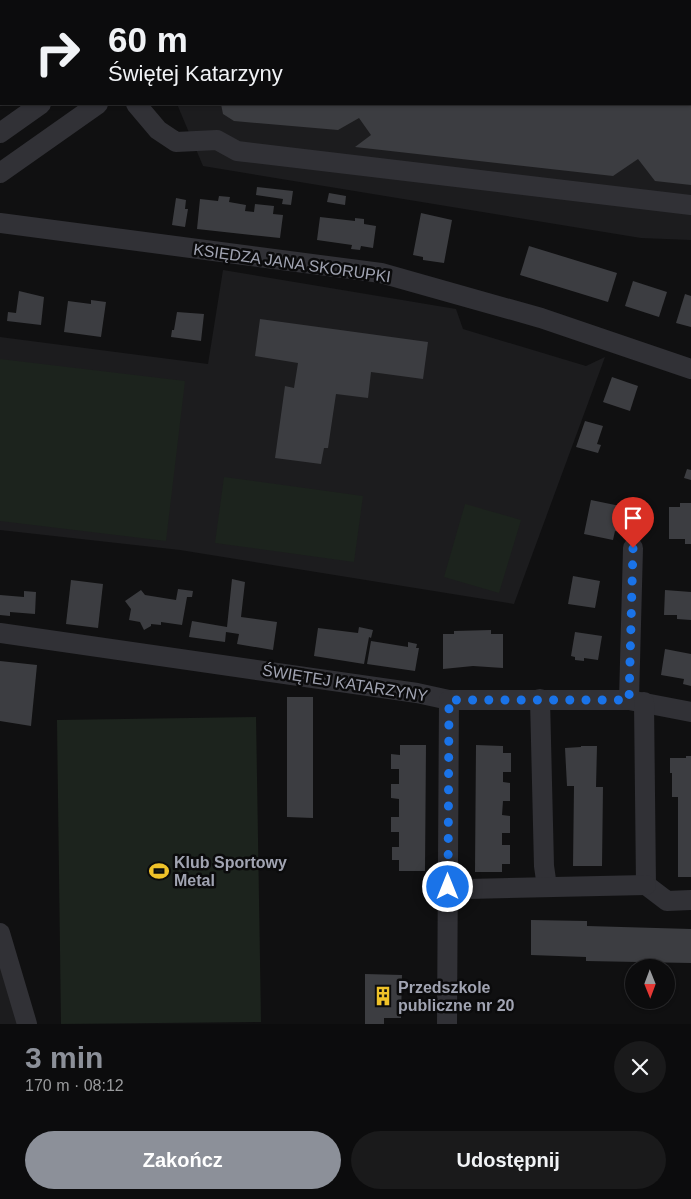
<!DOCTYPE html>
<html lang="pl">
<head>
<meta charset="utf-8">
<style>
  :root { --surface:#0c0c0d; --page:#1a1a1b; --text:#f1f3f6; --muted:#9a9b9d; --line:#2c2c2e; --accent:#8c9099 }
  body { margin:0; font-family:Arial,sans-serif; background:var(--page); color:var(--text); height:100vh; display:flex; flex-direction:column; font-size:19px; white-space:nowrap }
  * { box-sizing:border-box; margin:0 }
  p { font-size:16px; color:var(--muted) }
  .icon { flex:none; width:28px; height:28px; fill:none; stroke:currentColor; stroke-width:2; stroke-linecap:round; stroke-linejoin:round }
  .map { position:relative; height:1024px; overflow:hidden }
  .drawer { display:flex; flex-direction:column; background:var(--surface); flex:1 }
  .drawer>* { flex:none }
  .hud { position:absolute; left:0px; top:0px; width:691px; height:105px; box-shadow:0 1px 4px #0004,0 0 0 1px var(--line); background:#0c0c0d; color:var(--text); overflow:hidden }
  .needle { width:32px; rotate:179deg }
  .tools { position:absolute; left:625px; top:959px; display:grid; gap:10px }
  .tools a { display:grid; place-items:center; width:50px; height:50px; border-radius:50%; background:var(--surface); box-shadow:0 1px 4px #0004,0 0 0 1px var(--line); font-size:25px }
  .pin { position:absolute; display:grid; place-items:center; width:42px; height:42px; color:#fff; margin:-51px -21px; border-radius:50% 50% 50% 0; rotate:-45deg; box-shadow:0 0 5px #0007 }
  .pin .icon { rotate:45deg }
  .me { position:absolute; width:55px; margin:-28px; rotate:0deg; stroke-linejoin:round; filter:drop-shadow(0 0 4px #0008) }
  .turn { display:flex; align-items:center; gap:18px; height:105px; padding:0 25px; font-size:22px }
  .turn .icon { width:65px; height:65px; stroke-width:2.5 }
  .turn b { display:block; font-size:35px; line-height:42px }
  .round { display:grid; place-items:center; flex:none; width:52px; height:52px; border-radius:26px; background:var(--page) }
  .headline { display:flex; align-items:center; justify-content:space-between; height:85px; padding:0 25px }
  h1 { font-size:30px; font-weight:700; line-height:38px; color:var(--accent) }
  .button { display:flex; gap:10px; margin-top:auto; padding:10px 25px }
  .button a { flex:1; height:58px; border-radius:30px; background:var(--accent); color:#fff; font-size:20px; font-weight:700; line-height:58px; text-align:center }
  .button a+a { background:var(--page); color:var(--text) }
  .map>svg:first-child { display:block }
  .built { fill:#1c1c1e }
  .green { fill:#1c231d }
  .building { fill:#3c3d41 }
  .lines { fill:none; stroke-linecap:round; stroke-linejoin:round }
  .minor { stroke:#313136; stroke-width:20 }
  .route { stroke:#1a73e8; stroke-width:9; stroke-dasharray:0 16.2 }
  .labels { text-anchor:middle; dominant-baseline:central; stroke-width:5; stroke-linejoin:round; paint-order:stroke }
  .street-label { font-size:16px; fill:#a1a4b2; stroke:#0b0b0c }
  .poi-label { font-size:16px; font-weight:bold; fill:#a1a4b2; stroke:#0b0b0c; text-anchor:start }
</style>
</head>
<body>
<div class="map">
<svg width="691" height="1024" viewBox="0 0 691 1024">
  <rect width="100%" height="100%" fill="#101011"/>
  <!-- built -->
  <g class="built">
    <polygon points="289,0 691,0 691,240 641,238 203,166 177,104 690,104 690,1 288,1"/>
    <polygon points="223,270 456,309 463,329 586,366 605,357 514,604 180,550 0,530 0,337 208,364"/>
    <polygon points="0,961 20,1024 0,1024"/>
  </g>
  <!-- green -->
  <g class="green">
    <polygon points="0,359 185,381 166,541 0,521"/>
    <polygon points="224,477 363,496 354,562 215,543"/>
    <polygon points="465,504 521,520 499,593 444,577"/>
    <polygon points="256,717 261,1022 61,1024 57,720"/>
  </g>
  <!-- building -->
  <g class="building">
    <polygon points="221,104 691,104 691,185 655,181 638,159 613,176 355,147 371,135 359,118 338,130 234,121 223,114"/>
    <polygon points="257,187 293,191 291,205 282,204 283,199 256,195"/>
    <polygon points="329,193 346,196 345,205 327,202"/>
    <polygon points="219,196 230,197 229,202 246,205 245,211 254,212 255,204 274,206 273,214 283,215 280,238 197,229 200,199 218,201"/>
    <polygon points="176,198 186,200 185,209 188,209 185,227 172,225"/>
    <polygon points="421,213 452,220 444,263 423,260 423,257 413,255"/>
    <polygon points="320,217 355,221 355,218 364,219 364,224 376,226 373,248 361,246 360,250 351,249 352,245 317,240"/>
    <polygon points="529,246 617,273 608,302 520,275"/>
    <polygon points="633,281 667,292 659,317 625,306"/>
    <polygon points="19,291 44,297 41,325 7,321 8,312 16,313"/>
    <polygon points="685,294 691,296 691,327 676,323"/>
    <polygon points="91,300 106,302 101,337 64,332 68,301 91,304"/>
    <polygon points="177,312 204,314 201,341 171,337 172,330 174,330"/>
    <polygon points="260,319 428,342 423,379 371,372 368,398 336,394 328,448 324,448 321,464 275,458 285,386 294,388 298,363 255,356"/>
    <polygon points="612,377 638,386 630,411 603,402"/>
    <polygon points="585,421 603,426 597,444 601,445 598,453 576,447"/>
    <polygon points="687,469 691,470 691,480 684,478"/>
    <polygon points="591,500 620,506 617,523 621,524 619,532 615,531 613,540 584,534"/>
    <polygon points="680,503 691,503 691,544 685,544 685,539 669,539 669,507 680,507"/>
    <polygon points="573,576 600,581 595,608 568,604"/>
    <polygon points="232,579 245,582 241,617 277,622 273,650 237,644 239,634 226,632 225,642 189,637 192,621 227,627"/>
    <polygon points="71,580 103,584 98,628 66,624"/>
    <polygon points="178,589 193,591 192,597 187,597 182,625 161,622 161,625 151,624 151,626 144,630 140,622 129,620 131,609 125,601 141,590 145,595 176,600"/>
    <polygon points="665,590 691,592 691,620 677,619 677,615 664,615"/>
    <polygon points="24,591 36,592 35,614 10,612 10,616 0,615 0,595 24,597"/>
    <polygon points="359,627 373,630 371,638 369,637 364,664 314,656 318,628 358,633"/>
    <polygon points="491,630 491,634 503,634 503,668 473,666 443,669 443,634 454,634 454,631"/>
    <polygon points="575,632 602,636 598,660 584,658 584,661 575,660 575,657 571,656"/>
    <polygon points="371,641 408,647 408,642 417,644 416,648 419,648 415,671 367,664"/>
    <polygon points="665,649 691,654 691,686 683,684 684,679 661,675"/>
    <polygon points="0,661 37,665 31,726 0,721"/>
    <polygon points="287,697 313,697 313,818 287,817"/>
    <polygon points="400,745 426,745 425,871 399,871 399,860 392,860 392,847 399,847 399,832 391,832 391,817 399,817 399,799 391,798 391,784 399,784 399,769 391,769 391,754 400,755"/>
    <polygon points="476,745 503,746 503,753 511,753 511,772 503,772 503,782 510,783 510,801 503,801 502,815 510,816 510,833 502,833 502,845 510,845 510,864 502,864 502,872 475,872"/>
    <polygon points="581,746 597,746 596,787 603,787 602,866 573,866 574,786 567,786 565,748 581,747"/>
    <polygon points="686,756 691,756 691,877 678,877 678,797 672,797 672,773 670,773 670,758 686,758"/>
    <polygon points="531,920 587,921 587,926 691,929 691,963 586,961 586,957 531,955"/>
    <polygon points="365,974 402,975 401,1018 384,1018 384,1024 365,1024"/>
  </g>
  <g class="lines">
    <!-- minor -->
    <g class="minor">
      <polyline points="192,1 194,0"/>
      <polyline points="240,1 242,0"/>
      <polyline points="136,104 158,130 176,142 217,140 237,151 691,205"/>
      <polyline points="0,133 41,104"/>
      <polyline points="0,173 98,104"/>
      <polyline points="0,223 381,273 541,318 691,369"/>
      <polyline points="0,633 417,693 449,700 629,700 691,712"/>
      <polyline points="540,699 544,866 547,887"/>
      <polyline points="629,700 633,548"/>
      <polyline points="644,702 646,885 667,901 691,900"/>
      <polyline points="448,887 467,889 646,885"/>
      <polyline points="0,933 27,1024"/>
      <polyline points="447,1024 449,700"/>
    </g>
  </g>
  <g class="lines">
    <!-- route -->
    <polyline class="route" points="448,887 449,700 629,700 633,548"/>
  </g>
  <!-- icons -->
  <defs>
    <symbol id="stadium-bare" viewBox="-9 -9 18 18"><path d="M0-5a6.5 5 0 1 0 0 10a6.5 5 0 1 0 0-10ZM-3.5-1.8h7v3.6h-7Z" fill="#efc229" stroke="#0b0b0c" stroke-width="2.5" paint-order="stroke"/></symbol>
    <symbol id="building-bare" viewBox="-9 -9 18 18"><path d="M-4-6H4V6H1V3H-1V6H-4ZM-2.5-4.3h1.7v1.8h-1.7ZM.8-4.3h1.7v1.8H.8ZM-2.5-1h1.7V.8h-1.7ZM.8-1h1.7V.8H.8Z" fill="#efc229" stroke="#0b0b0c" stroke-width="2.5" paint-order="stroke"/></symbol>
  </defs>
  <g fill-rule="evenodd">
    <use href="#stadium-bare" x="145" y="857" width="28" height="28"/>
    <use href="#building-bare" x="369" y="982" width="28" height="28"/>
  </g>
  <g class="labels">
    <!-- street labels -->
    <g class="street-label">
      <text transform="translate(292 263) rotate(8)">KSIĘDZA JANA SKORUPKI</text>
      <text transform="translate(345 683) rotate(9)">ŚWIĘTEJ KATARZYNY</text>
    </g>
    <!-- poi labels -->
    <g class="poi-label">
      <text x="174" y="862">Klub Sportowy<tspan x="174" dy="18">Metal</tspan></text>
      <text x="398" y="987">Przedszkole<tspan x="398" dy="18">publiczne nr 20</tspan></text>
    </g>
  </g>
</svg>
<div class="tools">
<a><svg class="needle" viewBox="-14 -14 28 28"><path d="M0-13l5 13h-10z" fill="#e53935"/><path d="M0 13l5-13h-10z" fill="#9a9b9d"/></svg></a>
</div>
<div class="pin" style="left:633px;top:548px;background:#d93025"><svg class="icon" aria-label="arrive" viewBox="0 0 24 24"><path d="M6 21V4h12l-3 4 3 4H6"/></svg></div>
<svg class="me" style="left:448px;top:887px" viewBox="-20 -20 40 40"><circle r="17" fill="#1a73e8" stroke="#fff" stroke-width="3"/><path d="M0-11L8 9 0 5-8 9z" fill="#fff"/></svg>
<div class="hud">
<div class="turn"><svg class="icon" aria-label="right" viewBox="0 0 24 24"><path d="M7 20v-9h11M14 6l5 5-5 5"/></svg><div><b>60 m</b>Świętej Katarzyny</div></div>
</div>
</div>
<section class="drawer">
<div class="headline"><div><h1>3 min</h1><p>170 m · 08:12</p></div><a class="round"><svg class="icon" aria-label="close" viewBox="0 0 24 24"><path d="M6 6l12 12M18 6L6 18"/></svg></a></div>
<div class="button"><a>Zakończ</a><a>Udostępnij</a></div>
</section>
</body>
</html>
